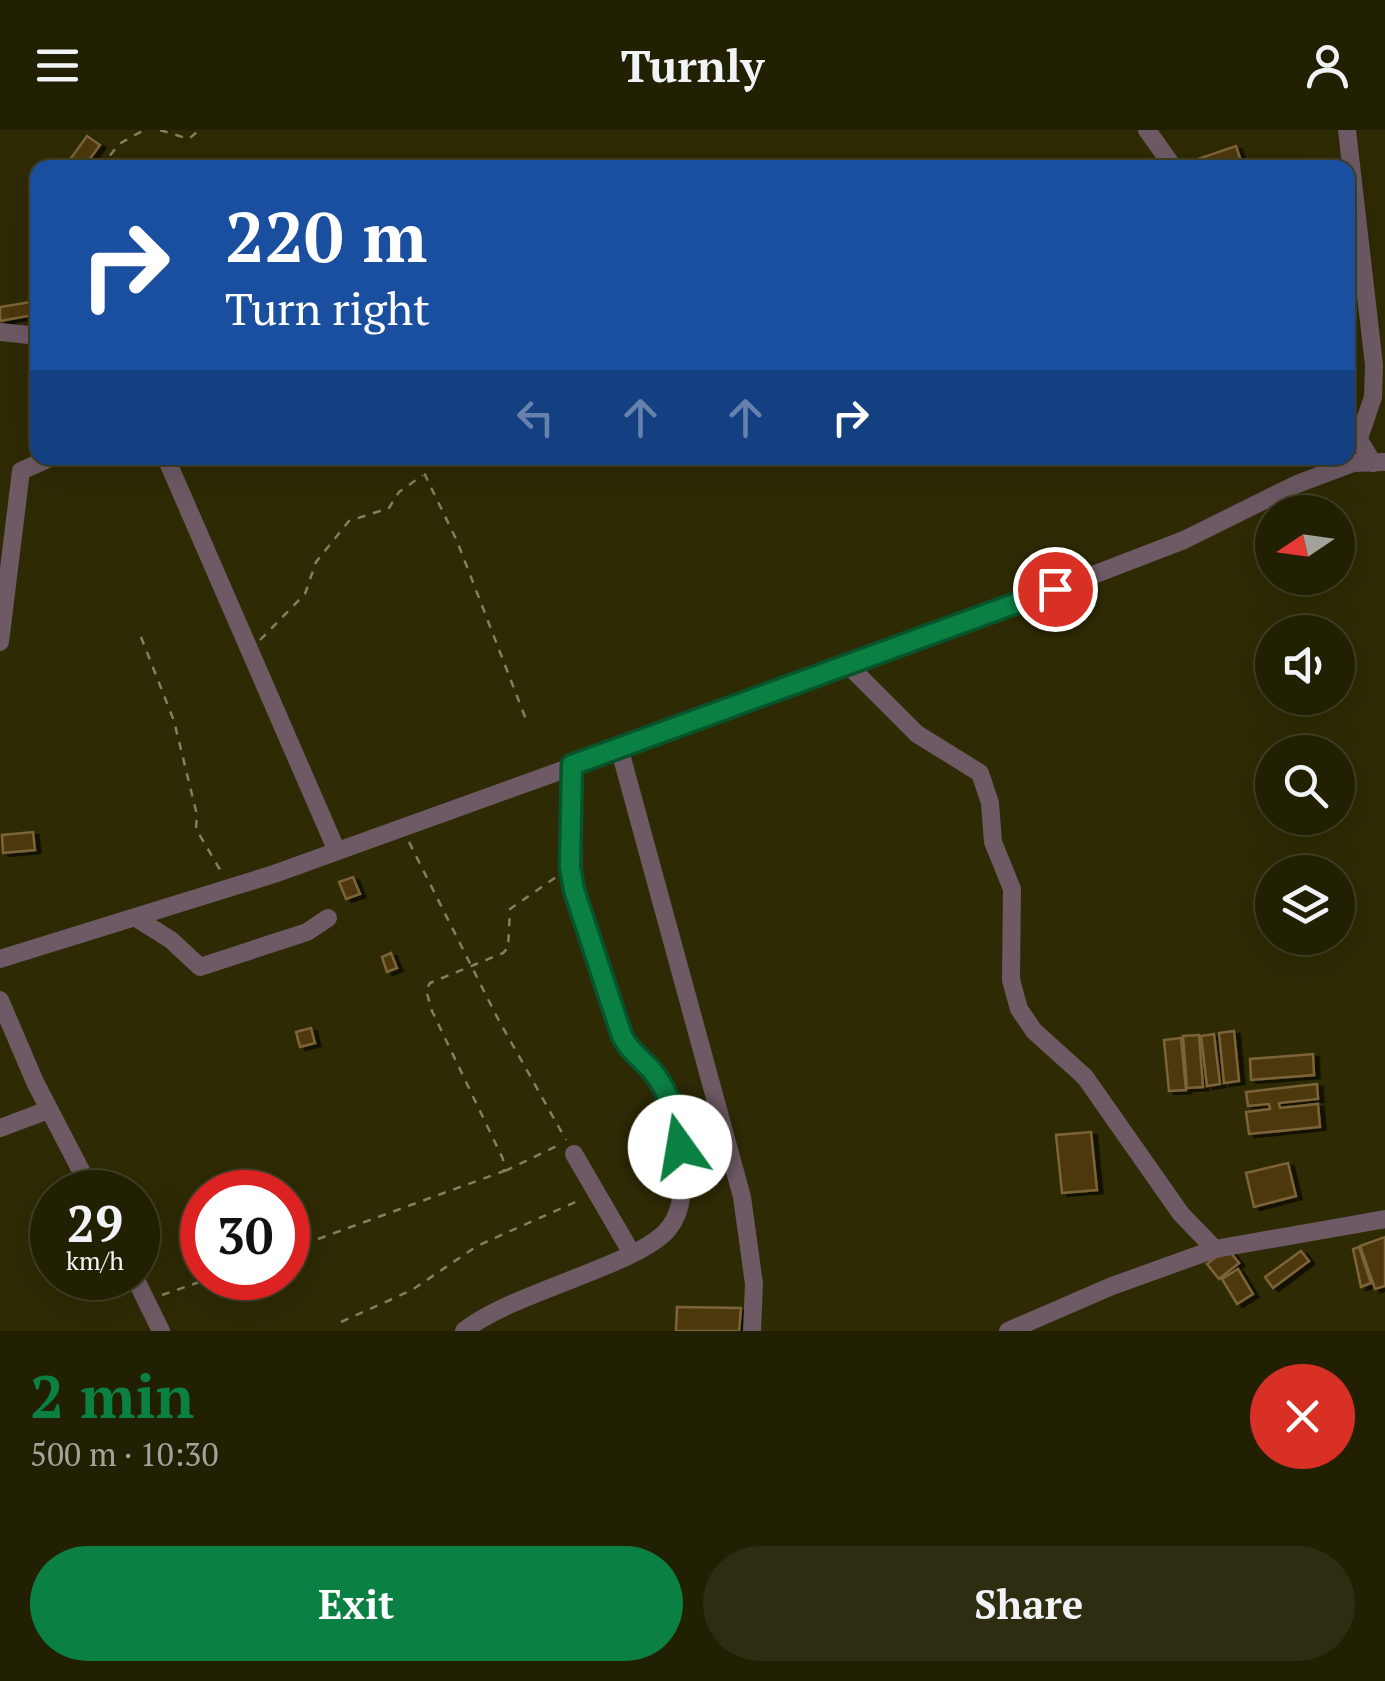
<!DOCTYPE html>
<html lang="en">
<head>
<meta charset="utf-8">
<style>
  :root { --surface:#222003; --page:#2e2d12; --text:#f1f3f6; --muted:#a2a39a; --line:#3f3e25; --accent:#0b8043 }
  body { margin:0; font-family:"PT Serif",serif; background:var(--page); color:var(--text); height:100vh; display:flex; flex-direction:column; font-size:38px; white-space:nowrap }
  * { box-sizing:border-box; margin:0 }
  p { font-size:32px; color:var(--muted) }
  .icon { flex:none; width:55px; height:55px; fill:none; stroke:currentColor; stroke-width:2; stroke-linecap:round; stroke-linejoin:round }
  .map { position:relative; height:1201px; overflow:hidden }
  .side { display:flex; flex-direction:column; background:var(--surface); flex:1 }
  .side>* { flex:none }
  .hud { position:absolute; left:30px; top:30px; width:1325px; height:305px; border-radius:20px; box-shadow:0 10px 40px #0002,0 0 0 2px var(--line); background:#1a4fa0; color:#fff; overflow:hidden }
  .needle { width:65px; rotate:257deg }
  .buttons { position:absolute; left:1255px; top:365px; display:grid; gap:20px }
  .buttons a { display:grid; place-items:center; width:100px; height:100px; border-radius:50%; background:var(--surface); box-shadow:0 10px 40px #0002,0 0 0 2px var(--line); font-size:50px }
  .speed { position:absolute; left:30px; top:1040px; display:flex; gap:20px; font-size:50px; font-weight:700; text-align:center }
  .speed>* { display:grid; place-content:center; width:130px; height:130px; border-radius:50%; background:var(--surface); box-shadow:0 10px 40px #0002,0 0 0 2px var(--line); line-height:1 }
  .speed small { font-size:25px; font-weight:400 }
  .speed .limit { border:15px solid #d22; background:#fff; color:#111 }
  .pin { position:absolute; display:grid; place-items:center; width:85px; height:85px; color:#fff; margin:-42px; border:5px solid #fff; border-radius:50%; box-shadow:0 2px 10px #0007 }
  .me { position:absolute; width:110px; margin:-55px; rotate:347deg; stroke-linejoin:round; filter:drop-shadow(0 0 8px #0008) }
  .turn { display:flex; align-items:center; gap:35px; height:210px; padding:0 30px; font-size:45px }
  .turn .icon { width:130px; height:130px; stroke-width:2.5 }
  .turn b { display:block; font-size:70px; line-height:85px }
  .lanes { display:flex; align-items:center; height:95px; padding:0 30px; background:#0003; justify-content:center; gap:50px; direction:ltr }
  .lanes .off { opacity:.35 }
  .round { display:grid; place-items:center; flex:none; width:105px; height:105px; border-radius:52px; background:var(--page) }
  .summary { display:flex; align-items:center; justify-content:space-between; height:170px; padding:0 30px }
  h1 { font-size:60px; font-weight:700; line-height:75px; color:var(--accent) }
  .cta { display:flex; gap:20px; margin-top:auto; padding:20px 30px }
  .cta a { flex:1; height:115px; border-radius:60px; background:var(--accent); color:#fff; font-size:40px; font-weight:700; line-height:115px; text-align:center }
  .cta a+a { background:var(--page); color:var(--text) }
  header { display:flex; justify-content:space-between; align-items:center; height:130px; padding:0 30px; background:var(--surface); font-size:45px; font-weight:700 }
  .map>svg:first-child { display:block }
  .building { fill:#4d3910; stroke:#7b6439; stroke-width:2.5; filter:url(#shadow) }
  .lines { fill:none; stroke-linecap:round; stroke-linejoin:round }
  .path { stroke:#837f5f; stroke-width:2.5; stroke-dasharray:8 8; stroke-linecap:butt }
  .minor { stroke:#6d5a65; stroke-width:18 }
  .route-casing { stroke:#07532c; stroke-width:25 }
  .route { stroke:#0b8043; stroke-width:18 }
</style>
</head>
<body>
<header><svg class="icon" aria-label="menu" viewBox="0 0 24 24"><path d="M4 6h16M4 12h16M4 18h16"/></svg>Turnly<svg class="icon" aria-label="person" viewBox="0 0 24 24"><circle cx="12" cy="8" r="4"/><path d="M4 21q1-7 8-7t8 7"/></svg></header>
<div class="map">
<svg width="1385" height="1201" viewBox="0 0 1385 1201">
  <defs>
    <filter id="shadow"><feDropShadow dx="5.5" dy="3" stdDeviation="0" flood-color="#0009"/></filter>
  </defs>
  <rect width="100%" height="100%" fill="#2e2a04"/>
  <!-- building -->
  <g class="building">
    <polygon points="87,6 100,15 83,38 64,38"/>
    <polygon points="1236,16 1242,34 1194,38 1192,31"/>
    <polygon points="31,172 33,185 0,191 0,177"/>
    <polygon points="33,702 35,720 3,723 2,705"/>
    <polygon points="353,747 360,764 346,769 339,752"/>
    <polygon points="391,823 397,838 387,842 382,827"/>
    <polygon points="311,898 315,913 300,917 296,902"/>
    <polygon points="1234,901 1239,951 1224,953 1219,903"/>
    <polygon points="1214,904 1220,954 1207,956 1201,906"/>
    <polygon points="1199,905 1203,957 1187,958 1183,906"/>
    <polygon points="1181,908 1186,960 1169,961 1164,910"/>
    <polygon points="1313,924 1314,945 1251,950 1250,929"/>
    <polygon points="1317,954 1318,969 1279,973 1280,978 1318,974 1320,997 1249,1004 1246,982 1270,979 1269,974 1248,976 1246,962"/>
    <polygon points="1091,1002 1097,1060 1062,1063 1056,1005"/>
    <polygon points="1288,1033 1296,1066 1254,1077 1246,1043"/>
    <polygon points="1385,1107 1385,1156 1375,1159 1360,1116"/>
    <polygon points="1359,1117 1371,1153 1361,1157 1353,1119"/>
    <polygon points="1227,1118 1239,1133 1219,1149 1207,1134"/>
    <polygon points="1301,1121 1309,1131 1273,1158 1265,1147"/>
    <polygon points="1238,1139 1253,1164 1237,1174 1222,1149"/>
    <polygon points="677,1177 741,1178 739,1201 676,1201"/>
  </g>
  <g class="lines">
    <!-- path -->
    <g class="path">
      <polyline points="160,0 189,9 199,0"/>
      <polyline points="100,38 119,14 144,0"/>
      <polyline points="430,328 425,345 457,411 527,592"/>
      <polyline points="141,507 174,591 197,685 196,699 222,743"/>
      <polyline points="260,510 305,464 316,432 349,391 389,378 399,362 423,345"/>
      <polyline points="409,712 497,887 566,1010"/>
      <polyline points="505,1041 561,1014"/>
      <polyline points="288,1120 504,1041 503,1029 432,881 426,860 430,853 503,823 508,818 510,779 559,745"/>
      <polyline points="162,1165 211,1148"/>
      <polyline points="341,1192 412,1160 477,1116 582,1069"/>
    </g>
    <!-- minor -->
    <g class="minor">
      <polyline points="1147,0 1174,38"/>
      <polyline points="1347,0 1374,235 1373,267 1359,308"/>
      <polyline points="0,202 38,206"/>
      <polyline points="1348,292 1373,333"/>
      <polyline points="166,328 336,719"/>
      <polyline points="0,512 21,341 50,328"/>
      <polyline points="848,535 917,604 980,643 990,673 993,712 1012,759 1011,850 1019,879 1034,901 1085,947 1181,1084 1215,1119"/>
      <polyline points="619,617 742,1067 754,1154 752,1201"/>
      <polyline points="136,788 171,810 200,837 307,802 328,788"/>
      <polyline points="0,829 274,744 921,511 1184,410 1297,354 1353,333 1385,332"/>
      <polyline points="0,870 35,952 92,1062"/>
      <polyline points="0,998 48,980"/>
      <polyline points="574,1024 631,1122"/>
      <polyline points="135,1148 161,1201"/>
      <path d="M464,1201C511,1162 641,1135 669,1098C685,1078 683,1049 681,1025C679,1011 680,992 675,979C662,950 636,933 622,906L574,760L572,635"/>
      <polyline points="1008,1201 1112,1156 1215,1119 1385,1089"/>
    </g>
  </g>
  <g class="lines">
    <defs>
      <path id="route" d="M680,1017C677,989 671,965 653,942C642,929 630,922 622,906L574,760L570,737L572,635L1055,459"/>
    </defs>
    <!-- route casing -->
    <use href="#route" class="route-casing"/>
    <!-- route -->
    <use href="#route" class="route"/>
  </g>
</svg>
<div class="buttons">
<a><svg class="needle" viewBox="-14 -14 28 28"><path d="M0-13l5 13h-10z" fill="#e53935"/><path d="M0 13l5-13h-10z" fill="#a2a39a"/></svg></a>
<a><svg class="icon" aria-label="sound" viewBox="0 0 24 24"><path d="M4 9h4l5-4v14l-5-4H4zM17 9q2 3 0 6"/></svg></a>
<a><svg class="icon" aria-label="search" viewBox="0 0 24 24"><circle cx="10" cy="10" r="6"/><path d="M15 15l6 6"/></svg></a>
<a><svg class="icon" aria-label="layers" viewBox="0 0 24 24"><path d="M12 4l9 5-9 5-9-5zM3 14l9 5 9-5"/></svg></a>
</div>
<div class="speed"><div>29<small>km/h</small></div><div class="limit">30</div></div>
<div class="pin" style="left:1055px;top:459px;background:#d93025"><svg class="icon" aria-label="arrive" viewBox="0 0 24 24"><path d="M6 21V4h12l-3 4 3 4H6"/></svg></div>
<svg class="me" style="left:680px;top:1017px" viewBox="-20 -20 40 40"><circle r="19" fill="#fff"/><path d="M0-13L10 11 0 6-10 11z" fill="#0b8043"/></svg>
<div class="hud">
<div class="turn"><svg class="icon" aria-label="right" viewBox="0 0 24 24"><path d="M7 20v-9h11M14 6l5 5-5 5"/></svg><div><b>220 m</b>Turn right</div></div>
<div class="lanes"><svg class="icon off" aria-label="left" viewBox="0 0 24 24"><path d="M17 20v-9H6M10 6l-5 5 5 5"/></svg><svg class="icon off" aria-label="ahead" viewBox="0 0 24 24"><path d="M12 20V5M6 11l6-6 6 6"/></svg><svg class="icon off" aria-label="ahead" viewBox="0 0 24 24"><path d="M12 20V5M6 11l6-6 6 6"/></svg><svg class="icon" aria-label="right" viewBox="0 0 24 24"><path d="M7 20v-9h11M14 6l5 5-5 5"/></svg></div>
</div>
</div>
<section class="side">
<div class="summary"><div><h1>2 min</h1><p>500 m · 10:30</p></div><a class="round" style="background:#d93025;color:#fff"><svg class="icon" aria-label="close" viewBox="0 0 24 24"><path d="M6 6l12 12M18 6L6 18"/></svg></a></div>
<div class="cta"><a>Exit</a><a>Share</a></div>
</section>
</body>
</html>
